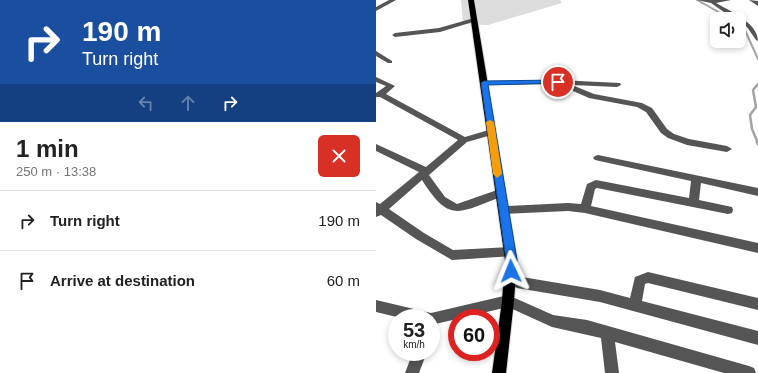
<!DOCTYPE html>
<html lang="en">
<head>
<meta charset="utf-8">
<style>
  :root { --surface:#fff; --page:#f2f2f2; --text:#222; --muted:#767676; --line:#e0e0e0 }
  body { margin:0; font-family:Arial,sans-serif; background:var(--page); color:var(--text); height:100vh; display:flex; flex-direction:column; font-size:15px; white-space:nowrap }
  * { box-sizing:border-box; margin:0 }
  p { font-size:13px; color:var(--muted) }
  .icon { flex:none; width:22px; height:22px; fill:none; stroke:currentColor; stroke-width:2; stroke-linecap:round; stroke-linejoin:round }
  .map { position:relative; flex:1; overflow:hidden }
  .details { display:flex; flex-direction:column; background:var(--surface); width:376px }
  .details>* { flex:none }
  .banner { background:#1a4fa0; color:#fff; overflow:hidden }
  .tools { position:absolute; left:334px; top:12px; display:grid; gap:8px }
  .tools a { display:grid; place-items:center; width:36px; height:36px; border-radius:6px; background:var(--surface); box-shadow:0 2px 6px #0003; font-size:20px }
  .speed { position:absolute; left:12px; top:309px; display:flex; gap:8px; font-size:20px; font-weight:700; text-align:center }
  .speed>* { display:grid; place-content:center; width:52px; height:52px; border-radius:50%; background:var(--surface); box-shadow:0 2px 6px #0003; line-height:1 }
  .speed small { font-size:10px; font-weight:400 }
  .speed .limit { border:6px solid #d22; background:#fff; color:#111 }
  .pin { position:absolute; display:grid; place-items:center; width:34px; height:34px; color:#fff; margin:-17px; border:2px solid #fff; border-radius:50%; box-shadow:0 1px 4px #0007 }
  .me { position:absolute; width:44px; margin:-22px; rotate:358deg; stroke-linejoin:round; filter:drop-shadow(0 0 3px #0008) }
  .turn { display:flex; align-items:center; gap:14px; height:84px; padding:0 16px; font-size:18px }
  .turn .icon { width:52px; height:52px; stroke-width:2.5 }
  .turn b { display:block; font-size:28px; line-height:34px }
  .lanes { display:flex; align-items:center; height:38px; padding:0 16px; background:#0003; justify-content:center; gap:20px; direction:ltr }
  .lanes .off { opacity:.35 }
  .round { display:grid; place-items:center; flex:none; width:42px; height:42px; border-radius:6px; background:var(--page) }
  .overview { display:flex; align-items:center; justify-content:space-between; height:68px; padding:0 16px }
  h1 { font-size:24px; font-weight:800; line-height:30px }
  ul { padding:0; list-style:none }
  li { display:flex; align-items:center; gap:12px; height:60px; padding:0 16px; border-top:1px solid var(--line) }
  li div { flex:1 }
  li b { display:block; font-size:15px }
  li em { font-style:normal }
  main { display:flex; flex:1; min-height:0 }
  .map>svg:first-child { display:block }
  .green { fill:#dcdcdc }
  .lines { fill:none; stroke-linecap:round; stroke-linejoin:round }
  .stream-far2 { stroke:#a3a3a3; stroke-width:2 }
  .stream-far1 { stroke:#a3a3a3; stroke-width:2.5 }
  .stream { stroke:#a3a3a3; stroke-width:3 }
  .major-casing { stroke:#dbdbdb; stroke-width:2 }
  .minor { fill:#555; fill-rule:evenodd }
  .major { fill:#000; fill-rule:evenodd }
  .route { fill:#1a73e8; stroke:#114b97 }
  .slow { fill:#f59e0b }
</style>
</head>
<body>
<main>
<section class="details">
<div class="banner">
<div class="turn"><svg class="icon" aria-label="right" viewBox="0 0 24 24"><path d="M7 20v-9h11M14 6l5 5-5 5"/></svg><div><b>190 m</b>Turn right</div></div>
<div class="lanes"><svg class="icon off" aria-label="left" viewBox="0 0 24 24"><path d="M17 20v-9H6M10 6l-5 5 5 5"/></svg><svg class="icon off" aria-label="ahead" viewBox="0 0 24 24"><path d="M12 20V5M6 11l6-6 6 6"/></svg><svg class="icon" aria-label="right" viewBox="0 0 24 24"><path d="M7 20v-9h11M14 6l5 5-5 5"/></svg></div>
</div>
<div class="overview"><div><h1>1 min</h1><p>250 m · 13:38</p></div><a class="round" style="background:#d93025;color:#fff"><svg class="icon" aria-label="close" viewBox="0 0 24 24"><path d="M6 6l12 12M18 6L6 18"/></svg></a></div>
<ul>
<li><svg class="icon" aria-label="right" viewBox="0 0 24 24"><path d="M7 20v-9h11M14 6l5 5-5 5"/></svg><div><b>Turn right</b></div><em>190 m</em></li>
<li><svg class="icon" aria-label="arrive" viewBox="0 0 24 24"><path d="M6 21V4h12l-3 4 3 4H6"/></svg><div><b>Arrive at destination</b></div><em>60 m</em></li>
</ul>
</section>
<div class="map">
<svg width="382" height="373" viewBox="0 0 382 373">
  <rect width="100%" height="100%" fill="#fff"/>
  <!-- green -->
  <polygon class="green" points="85,0 184,0 186,3 112,25 87,24"/>
  <g class="lines">
    <!-- stream-far2 -->
    <g class="stream-far2">
      <polyline points="321,0 355,19"/>
      <polyline points="363,24 367,26 382,59"/>
    </g>
    <!-- stream-far1 -->
    <polyline class="stream-far1" points="382,143 376,129 374,115 380,107 377,90 382,84"/>
    <!-- stream -->
    <polyline class="stream" points="381,142 382,144"/>
    <defs>
      <polygon id="major" points="92,0 98,0 141,260 138,301 130,373 116,373 126,301 129,260"/>
    </defs>
    <!-- major casing -->
    <use href="#major" class="major-casing"/>
    <!-- minor -->
    <g class="minor">
      <polygon points="13,0 20,0 0,11 0,7"/>
      <path d="M321,0H355L340,3C354,11 382,23 382,41L380,40L371,27L363,23V19H358L335,3Z"/>
      <polygon points="373,0 382,1 382,6"/>
      <polygon points="98,18 100,19 100,21 64,32 19,37 16,35 19,33 63,28"/>
      <polygon points="0,51 16,61 16,63 12,63 0,56"/>
      <path d="M0,77L19,86L10,94L89,137L116,129L120,132L119,134L91,142L53,175L69,197L81,204L124,189L128,190L129,193L128,196C84,211 75,226 46,180L13,209L48,233L77,250L134,247L138,248L140,252L138,256L76,260L40,239L5,215L0,217V202L4,204L43,172L0,151V144L50,167L82,140L4,97H0V93L10,86L0,82Z"/>
      <polygon points="182,80 244,83 245,85 241,87 196,85 218,94 266,103 276,108 291,129 298,134 313,139 351,146 356,149 351,152 311,145 292,138 285,133 270,112 261,107 213,98 181,84 108,85 104,83 108,81"/>
      <polygon points="222,155 382,188 382,196 325,183 323,200 356,207 357,210 356,213 352,214 221,188 219,189 215,206 382,243 382,253 209,213 192,211 128,214 124,213 121,202 122,199 130,199 132,206 192,203 205,204 211,184 220,180 313,198 315,181 219,160 217,158 219,156"/>
      <polygon points="136,259 140,260 146,277 224,290 254,298 259,277 272,272 382,298 382,310 272,283 269,284 266,301 382,331 382,345 224,302 141,288 137,286 130,264 132,260"/>
      <polygon points="132,295 177,315 211,320 373,366 378,368 380,373 348,373 239,342 243,373 229,373 225,338 176,327 132,307 55,325 55,318 25,318 0,312 0,300 55,313"/>
      <polygon points="37,352 51,352 43,373 29,373"/>
    </g>
    <!-- major -->
    <use href="#major" class="major"/>
  </g>
  <!-- route -->
  <polygon class="route" points="182,80 185,82 184,83 112,85 141,260 138,275 135,276 131,275 130,260 105,83 108,81"/>
  <!-- slow -->
  <polygon class="slow" points="114,120 118,122 126,174 121,178 117,174 110,122"/>
</svg>
<div class="tools">
<a><svg class="icon" aria-label="sound" viewBox="0 0 24 24"><path d="M4 9h4l5-4v14l-5-4H4zM17 9q2 3 0 6"/></svg></a>
</div>
<div class="speed"><div>53<small>km/h</small></div><div class="limit">60</div></div>
<div class="pin" style="left:182px;top:82px;background:#d93025"><svg class="icon" aria-label="arrive" viewBox="0 0 24 24"><path d="M6 21V4h12l-3 4 3 4H6"/></svg></div>
<svg class="me" style="left:135px;top:271px" viewBox="-20 -20 40 40"><path d="M0-17L14 15 0 8-14 15z" fill="#1a73e8" stroke="#fff" stroke-width="4"/></svg>
</div>
</main>
</body>
</html>
